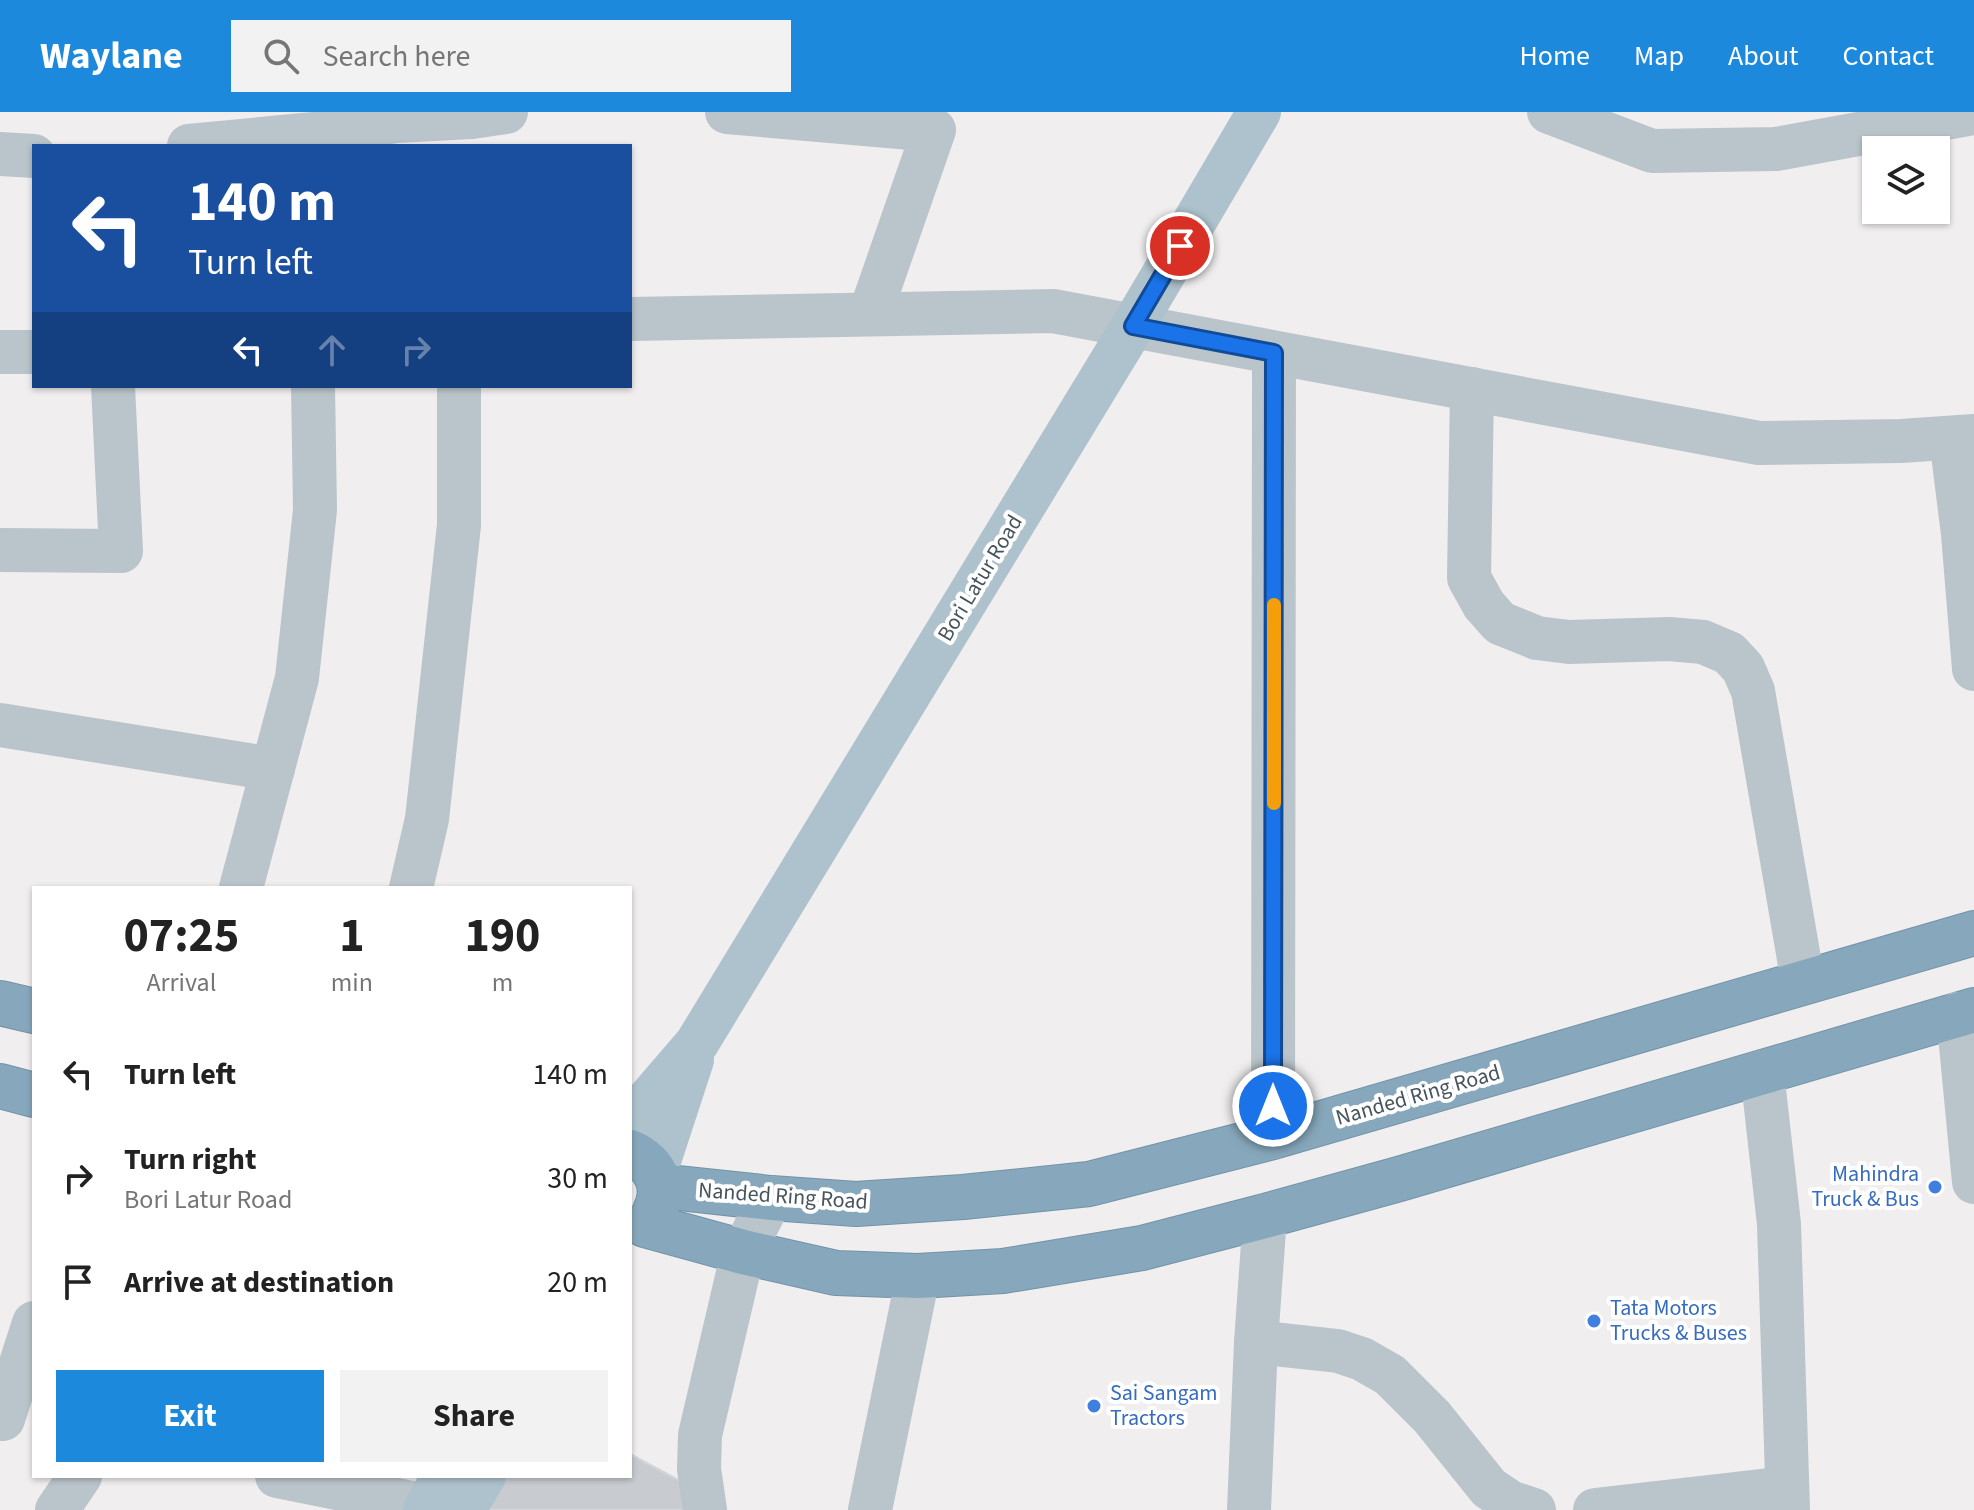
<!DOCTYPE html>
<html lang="en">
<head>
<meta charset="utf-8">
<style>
  :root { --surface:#fff; --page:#f2f2f2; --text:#222; --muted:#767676; --accent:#1d89dc }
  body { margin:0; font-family:"Source Sans 3",sans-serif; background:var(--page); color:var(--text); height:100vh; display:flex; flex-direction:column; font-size:30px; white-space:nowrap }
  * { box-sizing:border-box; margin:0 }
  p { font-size:26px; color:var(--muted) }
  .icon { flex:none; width:44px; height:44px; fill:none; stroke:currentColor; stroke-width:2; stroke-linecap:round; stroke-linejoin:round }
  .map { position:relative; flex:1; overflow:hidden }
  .side { position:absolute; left:32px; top:774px; width:600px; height:592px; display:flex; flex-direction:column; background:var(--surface); border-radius:0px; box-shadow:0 2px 6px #0004 }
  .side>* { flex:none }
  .top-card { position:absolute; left:32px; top:32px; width:600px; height:244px; border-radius:0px; box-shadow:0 2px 6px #0004; background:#1a4fa0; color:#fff; overflow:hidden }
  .fabs { position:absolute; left:1862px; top:24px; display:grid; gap:16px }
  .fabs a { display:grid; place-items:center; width:88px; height:88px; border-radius:0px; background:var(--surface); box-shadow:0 2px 6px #0004; font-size:40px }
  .pin { position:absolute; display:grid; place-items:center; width:68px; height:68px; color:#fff; margin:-34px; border:4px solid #fff; border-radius:50%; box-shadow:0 2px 8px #0007 }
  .me { position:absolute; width:88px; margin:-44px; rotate:0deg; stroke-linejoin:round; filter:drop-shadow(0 0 6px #0008) }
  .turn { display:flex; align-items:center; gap:28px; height:168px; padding:0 24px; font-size:36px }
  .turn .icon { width:104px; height:104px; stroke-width:2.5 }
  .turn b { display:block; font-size:56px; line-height:68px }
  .lanes { display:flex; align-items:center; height:76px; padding:0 24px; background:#0003; justify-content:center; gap:40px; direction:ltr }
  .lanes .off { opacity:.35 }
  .eta { display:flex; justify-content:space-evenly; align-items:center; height:136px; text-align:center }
  .eta b { font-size:48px; font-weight:700; line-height:56px }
  .primary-button { display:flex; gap:16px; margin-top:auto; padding:16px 24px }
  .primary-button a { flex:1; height:92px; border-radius:0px; background:var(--accent); color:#fff; font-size:32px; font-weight:700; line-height:92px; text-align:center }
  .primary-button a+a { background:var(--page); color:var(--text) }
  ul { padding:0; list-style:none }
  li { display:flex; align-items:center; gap:24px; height:104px; padding:0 24px }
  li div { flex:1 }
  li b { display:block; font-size:30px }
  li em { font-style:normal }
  header { display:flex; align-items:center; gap:48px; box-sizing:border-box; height:112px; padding:0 40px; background:var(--accent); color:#fff }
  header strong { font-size:38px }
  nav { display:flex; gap:44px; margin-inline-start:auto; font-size:28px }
  .search { width:560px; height:72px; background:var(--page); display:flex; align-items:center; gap:20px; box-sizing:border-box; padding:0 28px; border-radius:0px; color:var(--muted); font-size:30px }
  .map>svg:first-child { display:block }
  .building { fill:#c8ccd1; stroke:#d2d5da; stroke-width:2 }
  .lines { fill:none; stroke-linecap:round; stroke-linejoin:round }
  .highway-casing { stroke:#7293a8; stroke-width:46 }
  .minor { stroke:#bac5cb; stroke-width:44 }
  .major { stroke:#aec2cd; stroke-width:44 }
  .highway { stroke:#87a8bc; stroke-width:44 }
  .route-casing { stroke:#114b97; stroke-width:20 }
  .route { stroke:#1a73e8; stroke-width:14 }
  .slow { stroke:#f59e0b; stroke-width:14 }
  .shop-dot { fill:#3f7fe0; stroke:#fff; stroke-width:3 }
  .labels { text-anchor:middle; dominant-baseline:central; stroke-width:8; stroke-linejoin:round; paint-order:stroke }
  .street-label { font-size:22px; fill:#47545b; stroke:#fff }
  .shop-label { font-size:22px; fill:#366cbe; stroke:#fff; text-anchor:start }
</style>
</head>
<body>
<header>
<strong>Waylane</strong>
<div class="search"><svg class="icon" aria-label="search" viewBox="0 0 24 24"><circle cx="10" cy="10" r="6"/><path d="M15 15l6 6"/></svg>Search here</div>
<nav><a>Home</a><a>Map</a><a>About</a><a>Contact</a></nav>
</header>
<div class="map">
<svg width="1974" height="1398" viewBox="0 0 1974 1398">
  <rect width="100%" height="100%" fill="#f1eeef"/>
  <!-- building -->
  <polygon class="building" points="630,1342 697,1378 686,1398 483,1398 503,1364 630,1364"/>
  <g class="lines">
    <defs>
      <g id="highway">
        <polyline points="0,891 34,899"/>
        <polyline points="0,974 34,983"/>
        <path d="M630,1040C655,1051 667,1074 655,1099"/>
        <polyline points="660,1074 771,1086 856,1092 963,1085 1089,1072 1273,1025 1974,821"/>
        <polyline points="645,1113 743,1140 836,1161 918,1164 1003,1159 1142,1136 1265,1104 1399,1067 1974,898"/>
      </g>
    </defs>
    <!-- highway casing -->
    <use href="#highway" class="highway-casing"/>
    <!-- minor -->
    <g class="minor">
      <polyline points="727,0 934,18 870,202"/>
      <polyline points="1549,0 1652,39 1776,37 1974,1"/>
      <polyline points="189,34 323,21 396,9 472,5 506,0"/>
      <polyline points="0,42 34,44"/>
      <polyline points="630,207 1053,199 1759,331 1901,329 1974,324"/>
      <polyline points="0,240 34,240"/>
      <polyline points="1472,277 1469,466 1484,493 1500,511 1537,526 1569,530 1669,527 1703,530 1729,541 1743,556 1753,579 1803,870"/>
      <polyline points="1951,326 1963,422 1974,557"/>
      <polyline points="0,438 121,439 113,274"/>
      <polyline points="0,613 273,657"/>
      <polyline points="241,776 297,566 315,398 313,274"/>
      <polyline points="411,776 427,707 459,413 459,274"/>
      <polyline points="1958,902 1974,1070"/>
      <polyline points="1762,960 1779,1112 1788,1398"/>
      <polyline points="1273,1025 1274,241"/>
      <polyline points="1256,1230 1338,1239 1362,1247 1390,1263 1432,1305 1489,1376 1510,1390 1534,1398"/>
      <polyline points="3,1307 34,1211"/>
      <polyline points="277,1364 427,1394"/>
      <polyline points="57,1398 80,1364"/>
      <polyline points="705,1398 699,1357 700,1323 743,1140 771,1086"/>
      <polyline points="870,1398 918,1164"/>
      <polyline points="1249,1398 1256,1230 1265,1104"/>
      <polyline points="1595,1398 1787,1376"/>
    </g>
    <!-- major -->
    <g class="major">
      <polyline points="630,1009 697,931 1133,214 1259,0"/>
      <polyline points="655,1061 692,948"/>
      <polyline points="425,1398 443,1364"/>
      <polyline points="464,1398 484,1364"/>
    </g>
    <!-- highway -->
    <use href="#highway" class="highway"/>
  </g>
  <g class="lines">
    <defs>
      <polyline id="route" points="1180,134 1133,214 1274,241 1273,994"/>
    </defs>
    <!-- route casing -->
    <use href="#route" class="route-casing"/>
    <!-- route -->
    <use href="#route" class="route"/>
    <!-- slow -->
    <polyline class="slow" points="1274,691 1274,493"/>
  </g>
  <!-- markers -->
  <g class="shop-dot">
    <circle cx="1935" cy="1075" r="8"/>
    <circle cx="1594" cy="1209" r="8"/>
    <circle cx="1094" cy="1294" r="8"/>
  </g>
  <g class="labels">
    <!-- street labels -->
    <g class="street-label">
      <text transform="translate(980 466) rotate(-59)">Bori Latur Road</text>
      <text transform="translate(1418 983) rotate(-16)">Nanded Ring Road</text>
      <text transform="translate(783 1084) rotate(4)">Nanded Ring Road</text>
    </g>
    <!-- shop labels -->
    <g class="shop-label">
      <text x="1919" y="1062" text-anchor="end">Mahindra<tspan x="1919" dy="25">Truck &amp; Bus</tspan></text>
      <text x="1610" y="1196">Tata Motors<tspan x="1610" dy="25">Trucks &amp; Buses</tspan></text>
      <text x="1110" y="1281">Sai Sangam<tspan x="1110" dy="25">Tractors</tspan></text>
    </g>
  </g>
</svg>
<div class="fabs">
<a><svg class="icon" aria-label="layers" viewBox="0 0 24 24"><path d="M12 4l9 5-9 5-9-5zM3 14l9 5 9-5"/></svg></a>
</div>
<div class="pin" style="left:1180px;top:134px;background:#d93025"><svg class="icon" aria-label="arrive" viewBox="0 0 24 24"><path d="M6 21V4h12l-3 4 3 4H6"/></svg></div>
<svg class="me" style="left:1273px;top:994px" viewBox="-20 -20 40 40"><circle r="17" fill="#1a73e8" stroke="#fff" stroke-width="3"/><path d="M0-11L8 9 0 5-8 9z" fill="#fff"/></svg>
<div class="top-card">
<div class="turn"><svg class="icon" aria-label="left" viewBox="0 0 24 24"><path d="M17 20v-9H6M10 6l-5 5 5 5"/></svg><div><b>140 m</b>Turn left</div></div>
<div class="lanes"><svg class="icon" aria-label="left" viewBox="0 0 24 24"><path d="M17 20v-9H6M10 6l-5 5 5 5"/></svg><svg class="icon off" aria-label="ahead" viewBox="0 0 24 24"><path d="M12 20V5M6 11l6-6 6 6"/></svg><svg class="icon off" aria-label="right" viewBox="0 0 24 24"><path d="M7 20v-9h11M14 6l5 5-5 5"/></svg></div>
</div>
<section class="side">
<div class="eta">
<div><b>07:25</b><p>Arrival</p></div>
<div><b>1</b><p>min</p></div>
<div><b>190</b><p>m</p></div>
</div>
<ul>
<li><svg class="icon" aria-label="left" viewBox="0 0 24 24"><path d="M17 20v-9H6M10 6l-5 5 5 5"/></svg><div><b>Turn left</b></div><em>140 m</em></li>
<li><svg class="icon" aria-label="right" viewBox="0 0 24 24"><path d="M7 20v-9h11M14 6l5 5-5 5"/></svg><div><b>Turn right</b><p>Bori Latur Road</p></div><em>30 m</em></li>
<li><svg class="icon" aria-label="arrive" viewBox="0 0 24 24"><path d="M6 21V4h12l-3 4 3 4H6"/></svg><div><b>Arrive at destination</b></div><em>20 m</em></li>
</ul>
<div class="primary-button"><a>Exit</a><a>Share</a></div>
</section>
</div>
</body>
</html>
